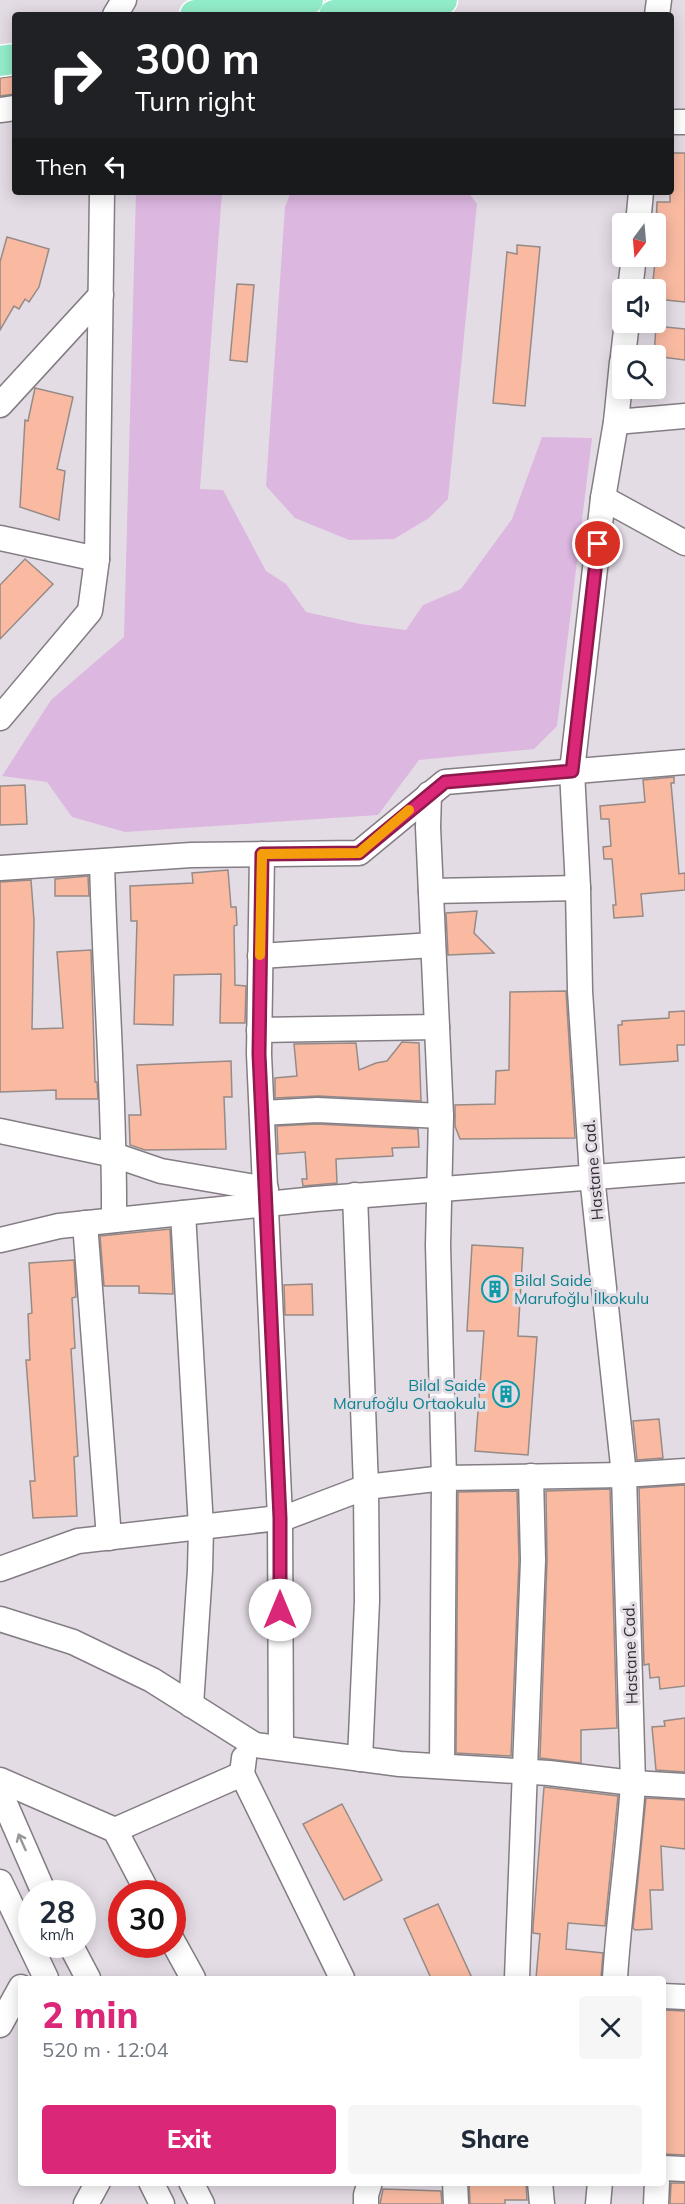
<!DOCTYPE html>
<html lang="en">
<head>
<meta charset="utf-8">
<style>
  :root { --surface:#fff; --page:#f6f6f7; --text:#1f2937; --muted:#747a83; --accent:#db2777 }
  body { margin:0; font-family:Mulish,sans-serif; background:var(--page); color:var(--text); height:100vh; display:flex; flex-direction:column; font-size:22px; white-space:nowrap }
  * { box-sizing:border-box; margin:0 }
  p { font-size:20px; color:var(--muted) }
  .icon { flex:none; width:33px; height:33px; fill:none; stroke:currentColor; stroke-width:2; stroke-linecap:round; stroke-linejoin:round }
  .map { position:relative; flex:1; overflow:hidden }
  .drawer { position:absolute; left:18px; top:1976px; width:648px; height:210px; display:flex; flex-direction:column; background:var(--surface); border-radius:6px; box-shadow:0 3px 15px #0003 }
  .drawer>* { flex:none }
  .hud { position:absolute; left:12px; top:12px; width:662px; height:183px; border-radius:6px; box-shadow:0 3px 15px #0003; background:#202124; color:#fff; overflow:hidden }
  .needle { width:39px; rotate:196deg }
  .controls { position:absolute; left:612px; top:213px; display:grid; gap:12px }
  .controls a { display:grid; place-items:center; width:54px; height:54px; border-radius:6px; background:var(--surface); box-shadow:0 3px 15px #0003; font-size:30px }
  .speed { position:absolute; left:18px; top:1880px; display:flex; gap:12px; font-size:30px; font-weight:700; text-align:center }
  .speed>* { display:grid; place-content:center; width:78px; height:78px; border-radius:50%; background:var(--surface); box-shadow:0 3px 15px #0003; line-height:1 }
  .speed small { font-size:15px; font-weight:400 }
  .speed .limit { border:9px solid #d22; background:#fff; color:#111 }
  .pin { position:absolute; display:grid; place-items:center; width:51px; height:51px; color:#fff; margin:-26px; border:3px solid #fff; border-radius:50%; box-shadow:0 2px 6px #0007 }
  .me { position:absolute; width:66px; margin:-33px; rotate:0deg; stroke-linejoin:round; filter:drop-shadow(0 0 4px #0008) }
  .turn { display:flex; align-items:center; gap:21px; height:126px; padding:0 24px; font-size:27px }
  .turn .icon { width:78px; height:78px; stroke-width:2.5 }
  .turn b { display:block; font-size:42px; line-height:51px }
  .then { display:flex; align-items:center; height:57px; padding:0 24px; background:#0003; gap:12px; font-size:22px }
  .round { display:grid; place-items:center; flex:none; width:63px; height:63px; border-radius:6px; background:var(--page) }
  .summary { display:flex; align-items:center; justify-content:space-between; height:102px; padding:0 24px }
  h1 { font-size:36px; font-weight:800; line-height:45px; color:var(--accent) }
  .cta { display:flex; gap:12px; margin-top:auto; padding:12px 24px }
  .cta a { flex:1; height:69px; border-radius:6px; background:var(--accent); color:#fff; font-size:24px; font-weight:800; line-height:69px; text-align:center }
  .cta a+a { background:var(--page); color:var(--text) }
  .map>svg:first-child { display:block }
  .green { fill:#dcb7e0 }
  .building { fill:#fabaa2; stroke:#968b87; stroke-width:1.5 }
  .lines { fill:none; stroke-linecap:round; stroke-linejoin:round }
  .minor-casing { stroke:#847d84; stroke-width:27 }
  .major-casing { stroke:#fff; stroke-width:33 }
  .minor { stroke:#fff; stroke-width:24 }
  .major { stroke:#92edca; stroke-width:30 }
  .oneway { stroke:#989799 }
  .route-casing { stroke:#8e194d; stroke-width:15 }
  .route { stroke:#db2777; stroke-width:10 }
  .slow { stroke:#f59e0b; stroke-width:10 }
  .labels { text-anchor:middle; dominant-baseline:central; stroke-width:6; stroke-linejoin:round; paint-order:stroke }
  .street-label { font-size:16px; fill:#322f33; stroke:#e4dce5 }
  .culture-label { font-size:16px; fill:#0d838f; stroke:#e4dce5; text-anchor:start }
</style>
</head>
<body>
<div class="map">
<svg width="685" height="2204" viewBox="0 0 685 2204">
  <rect width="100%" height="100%" fill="#e4dce5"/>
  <!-- green -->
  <g class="green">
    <polygon points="136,192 222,192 200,489 223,490 266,571 286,584 306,612 360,624 406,630 423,605 461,589 512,519 542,437 592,438 557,726 534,749 419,760 378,815 125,832 72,817 47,782 2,776 51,700 124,637"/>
    <polygon points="291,192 468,192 477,204 448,499 429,518 394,539 349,540 295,518 266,486 285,207"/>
  </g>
  <!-- building -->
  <g class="building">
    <polygon points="15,76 15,94 0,96 0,78"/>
    <polygon points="670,153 685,153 685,302 656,299 656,290 652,290 655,262 657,202 670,202"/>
    <polygon points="7,237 49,249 39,287 29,302 25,299 19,309 14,306 0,330 0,262"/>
    <polygon points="517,245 540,247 525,406 493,403 507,252 517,254"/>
    <polygon points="237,284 254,285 247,362 230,360"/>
    <polygon points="656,326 685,329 685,360 654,356"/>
    <polygon points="35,388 73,397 57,469 65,471 59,520 20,507 25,420 28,421"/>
    <polygon points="25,559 53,584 0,639 0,585"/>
    <polygon points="674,777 674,783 671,783 679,874 685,873 685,890 641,894 643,916 614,918 613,905 616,905 612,859 604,859 603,847 611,846 609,819 601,819 600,806 645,802 643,780"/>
    <polygon points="25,785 27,824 0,825 0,786"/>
    <polygon points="228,870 231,907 236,907 237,925 234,926 235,985 246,986 245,1023 220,1023 221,974 174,975 173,1025 134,1024 137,921 131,921 130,886 193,883 192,873"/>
    <polygon points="88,876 89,896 55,896 55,879"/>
    <polygon points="31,880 34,920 32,1029 63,1028 57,952 91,950 95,1082 97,1082 98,1099 56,1099 56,1090 0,1092 0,882"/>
    <polygon points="477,911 474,933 494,953 448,955 446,913"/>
    <polygon points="566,991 575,1138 460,1139 455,1126 455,1105 495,1104 496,1071 509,1070 510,992"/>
    <polygon points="685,1011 685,1045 677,1045 678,1061 620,1065 618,1025 622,1025 622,1021 669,1018 669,1012"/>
    <polygon points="402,1042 419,1043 421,1101 318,1096 275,1098 275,1078 297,1076 294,1044 356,1043 359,1070 376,1063 387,1061"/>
    <polygon points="231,1061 232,1097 224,1097 226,1149 145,1150 130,1145 129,1115 141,1115 137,1065"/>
    <polygon points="317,1124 418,1129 419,1147 392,1148 393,1156 336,1159 337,1183 303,1186 302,1179 307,1179 305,1152 278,1154 277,1126"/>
    <polygon points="170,1229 173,1294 139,1293 139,1286 104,1286 100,1236"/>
    <polygon points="472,1245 523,1248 518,1336 537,1337 528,1455 475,1451 484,1331 467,1331"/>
    <polygon points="74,1260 76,1297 72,1298 75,1348 71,1349 78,1456 74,1457 77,1516 33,1518 30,1481 35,1481 26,1360 30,1360 28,1314 32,1313 29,1263"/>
    <polygon points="312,1284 313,1315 285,1315 284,1285"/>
    <polygon points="659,1419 663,1458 637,1460 633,1421"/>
    <polygon points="685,1485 685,1686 660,1689 659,1677 650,1678 649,1664 644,1665 639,1488"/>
    <polygon points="610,1489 617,1728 581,1730 581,1763 540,1758 547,1561 546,1491"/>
    <polygon points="517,1491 519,1560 511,1756 456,1753 458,1492"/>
    <polygon points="685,1718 685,1772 656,1770 652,1727 665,1726 664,1721"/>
    <polygon points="544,1787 618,1796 605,1926 568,1923 566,1949 603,1953 601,1978 536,1978 540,1934 533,1933 533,1927"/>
    <polygon points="646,1798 685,1800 685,1849 661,1846 663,1890 650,1890 652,1929 635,1930 633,1928"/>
    <polygon points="342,1804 382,1880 344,1900 303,1824"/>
    <polygon points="438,1904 472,1978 431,1978 404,1919"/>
    <polygon points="663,2010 685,2011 685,2155 663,2154"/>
    <polygon points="469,2182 526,2182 527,2200 505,2200 505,2204 470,2204"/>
    <polygon points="671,2183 685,2183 685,2204 670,2204"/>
    <polygon points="383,2189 441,2191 442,2204 380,2204"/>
  </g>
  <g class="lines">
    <defs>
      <g id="minor">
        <polyline points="115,15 124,0"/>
        <polyline points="657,15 659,0"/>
        <polyline points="0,110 15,108"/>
        <polyline points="670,122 685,122"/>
        <polyline points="638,224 641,192"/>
        <polyline points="630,290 634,256"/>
        <polyline points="623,356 627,322"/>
        <polyline points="0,405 101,295"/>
        <polyline points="616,422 685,416"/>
        <polyline points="603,498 685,543"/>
        <polyline points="0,538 97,559"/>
        <polyline points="0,718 90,611 97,559 102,192"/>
        <polyline points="429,794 428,827 441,1116 438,1245 444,1478 442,1766"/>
        <polyline points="262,854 259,1054 280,1518 281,1748"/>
        <path d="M102,862C105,982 115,1101 114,1220"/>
        <polyline points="0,868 191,855 359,853 445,782 685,762"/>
        <polyline points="431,891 578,888"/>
        <polyline points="260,956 433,945"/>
        <polyline points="259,1030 437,1027"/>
        <polyline points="262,1113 317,1110 441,1116"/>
        <polyline points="0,1131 114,1155 161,1171 266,1189"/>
        <polyline points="355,1195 366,1487 367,1601 360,1759"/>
        <polyline points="183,1213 201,1527 200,1570 191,1705"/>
        <polyline points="85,1223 109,1538"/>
        <polyline points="0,1240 59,1226 315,1199 685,1170"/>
        <polyline points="0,1569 78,1541 287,1517 366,1487 444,1478 624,1475 685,1471"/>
        <polyline points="0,1619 73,1642 152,1680 255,1745 400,1764 549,1773 633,1783 685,1786"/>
        <polyline points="244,1758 242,1774 342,1978"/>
        <polyline points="0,1780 115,1830 242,1774"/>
        <polyline points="0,1792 44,1893"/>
        <polyline points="115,1830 148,1893"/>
        <polyline points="0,1882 46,1978"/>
        <polyline points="172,1940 193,1978"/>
        <polyline points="70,1944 88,1978"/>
        <polyline points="517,1978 533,1560 531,1476"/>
        <path d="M615,1978C619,1913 629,1848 633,1783L624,1475L592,1176L580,991L578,888L572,771L603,498L616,422L622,362"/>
        <polyline points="663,1996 685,1997"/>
        <polyline points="0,2025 21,1987"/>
        <polyline points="663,2168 685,2169"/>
        <polyline points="151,2182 162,2204"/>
        <polyline points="191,2182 202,2204"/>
        <polyline points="455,2182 456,2204"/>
        <polyline points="540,2182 542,2204"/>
        <polyline points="86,2204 98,2182"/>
        <polyline points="366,2204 366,2195 370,2182"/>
        <polyline points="598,2204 600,2182"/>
        <polyline points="656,2204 657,2182"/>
      </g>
      <g id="major">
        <polyline points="195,15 308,0"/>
        <polyline points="334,15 442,0"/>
        <polyline points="0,61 15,59"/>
      </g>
    </defs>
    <!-- minor casing -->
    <use href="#minor" class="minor-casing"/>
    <!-- major casing -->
    <use href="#major" class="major-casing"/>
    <!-- minor -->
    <use href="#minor" class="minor"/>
    <!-- major -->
    <use href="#major" class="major"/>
  </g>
  <!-- one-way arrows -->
  <defs><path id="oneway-shaft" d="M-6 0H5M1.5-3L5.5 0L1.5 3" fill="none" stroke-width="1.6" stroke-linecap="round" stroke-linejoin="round" transform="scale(1.5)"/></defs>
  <use class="oneway" href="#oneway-shaft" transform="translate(22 1842) rotate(-114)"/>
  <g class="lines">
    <defs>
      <polyline id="route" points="280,1610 280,1518 259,1054 262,854 359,853 445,782 572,771 598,544"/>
    </defs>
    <!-- route casing -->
    <use href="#route" class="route-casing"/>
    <!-- route -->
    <use href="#route" class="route"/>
    <!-- slow -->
    <polyline class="slow" points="260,955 262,854 359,853 409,810"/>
  </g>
  <!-- icons -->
  <defs>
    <symbol id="building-ring" viewBox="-11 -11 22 22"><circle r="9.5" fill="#e4dce5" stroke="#0f9aa8" stroke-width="1.5"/><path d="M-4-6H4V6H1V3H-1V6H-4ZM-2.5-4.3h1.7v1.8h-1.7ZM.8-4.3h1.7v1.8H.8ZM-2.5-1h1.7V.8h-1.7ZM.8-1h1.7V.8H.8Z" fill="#0f9aa8"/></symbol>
  </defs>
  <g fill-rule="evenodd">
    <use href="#building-ring" x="480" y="1274" width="30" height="30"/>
    <use href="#building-ring" x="491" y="1379" width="30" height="30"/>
  </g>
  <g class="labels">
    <!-- street labels -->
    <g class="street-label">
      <text transform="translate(593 1170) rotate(-95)">Hastane Cad.</text>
      <text transform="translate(630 1654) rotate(-92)">Hastane Cad.</text>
    </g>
    <!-- culture labels -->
    <g class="culture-label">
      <text x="514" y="1280">Bilal Saide<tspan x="514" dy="18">Marufoğlu İlkokulu</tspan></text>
      <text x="486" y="1385" text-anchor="end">Bilal Saide<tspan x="486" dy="18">Marufoğlu Ortaokulu</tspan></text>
    </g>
  </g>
</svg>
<div class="controls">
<a><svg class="needle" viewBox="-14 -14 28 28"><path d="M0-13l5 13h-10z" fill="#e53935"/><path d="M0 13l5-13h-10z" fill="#747a83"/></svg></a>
<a><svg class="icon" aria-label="sound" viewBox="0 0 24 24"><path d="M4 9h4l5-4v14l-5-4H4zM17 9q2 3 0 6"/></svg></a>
<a><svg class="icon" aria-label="search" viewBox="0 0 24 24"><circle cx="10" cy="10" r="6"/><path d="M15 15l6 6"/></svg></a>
</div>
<div class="speed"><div>28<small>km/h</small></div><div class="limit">30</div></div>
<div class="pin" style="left:598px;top:544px;background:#d93025"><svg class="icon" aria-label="arrive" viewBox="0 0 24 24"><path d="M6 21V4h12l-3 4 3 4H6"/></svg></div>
<svg class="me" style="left:280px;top:1610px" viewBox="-20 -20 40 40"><circle r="19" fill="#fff"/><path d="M0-13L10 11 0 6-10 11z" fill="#db2777"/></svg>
<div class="hud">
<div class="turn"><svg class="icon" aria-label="right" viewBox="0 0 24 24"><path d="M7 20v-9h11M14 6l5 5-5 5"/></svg><div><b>300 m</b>Turn right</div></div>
<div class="then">Then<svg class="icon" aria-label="left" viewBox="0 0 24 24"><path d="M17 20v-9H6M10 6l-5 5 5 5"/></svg></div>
</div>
<section class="drawer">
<div class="summary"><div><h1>2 min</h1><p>520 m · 12:04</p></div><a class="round"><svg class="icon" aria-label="close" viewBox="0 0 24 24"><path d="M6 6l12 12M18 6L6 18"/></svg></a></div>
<div class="cta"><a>Exit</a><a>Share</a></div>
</section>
</div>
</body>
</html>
